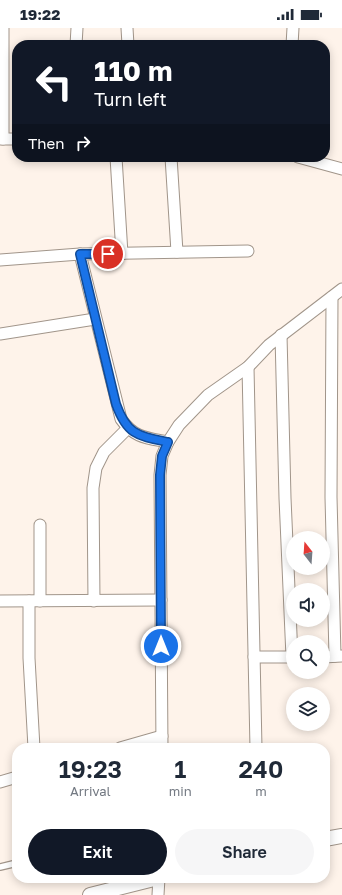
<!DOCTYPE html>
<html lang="en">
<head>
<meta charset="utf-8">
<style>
  :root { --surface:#fff; --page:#f6f6f7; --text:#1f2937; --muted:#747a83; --accent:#111827 }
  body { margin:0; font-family:"Golos Text",sans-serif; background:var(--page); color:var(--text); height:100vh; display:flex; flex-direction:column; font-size:15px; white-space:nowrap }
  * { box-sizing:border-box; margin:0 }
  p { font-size:13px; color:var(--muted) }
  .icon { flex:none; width:22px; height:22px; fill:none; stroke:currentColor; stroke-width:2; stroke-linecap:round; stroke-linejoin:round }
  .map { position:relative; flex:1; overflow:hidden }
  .sheet { position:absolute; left:12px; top:715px; width:318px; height:140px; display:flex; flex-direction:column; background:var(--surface); border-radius:16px; box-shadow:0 2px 10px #0003 }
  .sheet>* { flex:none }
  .banner { position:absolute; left:12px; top:12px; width:318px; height:122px; border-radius:16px; box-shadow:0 2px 10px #0003; background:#111827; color:#fff; overflow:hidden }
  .needle { width:26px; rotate:343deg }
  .controls { position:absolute; left:286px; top:503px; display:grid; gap:8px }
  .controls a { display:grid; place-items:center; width:44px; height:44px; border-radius:50%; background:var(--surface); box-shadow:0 2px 10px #0003; font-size:20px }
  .pin { position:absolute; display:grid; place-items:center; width:34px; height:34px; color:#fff; margin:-17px; border:2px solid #fff; border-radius:50%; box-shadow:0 1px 4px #0007 }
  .me { position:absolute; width:44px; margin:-22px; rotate:0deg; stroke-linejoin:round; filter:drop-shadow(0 0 3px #0008) }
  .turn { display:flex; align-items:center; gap:14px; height:84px; padding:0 16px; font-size:18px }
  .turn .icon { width:52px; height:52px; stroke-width:2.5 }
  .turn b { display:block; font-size:28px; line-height:34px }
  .then { display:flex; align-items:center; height:38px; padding:0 16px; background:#0003; gap:8px; font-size:15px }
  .eta { display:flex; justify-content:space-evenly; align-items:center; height:68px; text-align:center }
  .eta b { font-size:24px; font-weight:600; line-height:28px }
  .button { display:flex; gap:8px; margin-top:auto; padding:8px 16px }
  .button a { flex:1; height:46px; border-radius:24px; background:var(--accent); color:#fff; font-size:16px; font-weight:600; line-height:46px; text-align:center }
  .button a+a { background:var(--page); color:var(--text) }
  .status { display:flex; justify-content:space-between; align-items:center; height:28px; padding:0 20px; background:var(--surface); direction:ltr }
  .status svg { height:11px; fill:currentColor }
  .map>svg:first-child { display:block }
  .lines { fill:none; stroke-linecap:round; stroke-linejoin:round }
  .service-casing { stroke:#a1958a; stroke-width:8 }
  .minor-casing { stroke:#a1958a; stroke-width:13 }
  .tertiary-casing { stroke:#a1958a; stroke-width:16 }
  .service { stroke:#fff; stroke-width:5.5 }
  .minor { stroke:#fff; stroke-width:11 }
  .tertiary { stroke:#fff; stroke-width:14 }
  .route-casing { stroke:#114b97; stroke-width:10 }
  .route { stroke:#1a73e8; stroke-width:7 }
</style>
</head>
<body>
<div class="status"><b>19:22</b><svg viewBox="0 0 49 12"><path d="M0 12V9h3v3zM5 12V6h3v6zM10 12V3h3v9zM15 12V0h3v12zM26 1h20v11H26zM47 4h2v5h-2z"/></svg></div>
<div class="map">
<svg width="342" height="867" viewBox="0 0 342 867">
  <rect width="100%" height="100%" fill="#fef3ea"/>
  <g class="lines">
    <defs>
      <polyline id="service" points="0,839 17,835"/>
      <g id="minor">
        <polyline points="127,0 128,17"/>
        <polyline points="76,17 77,0"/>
        <polyline points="292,17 293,0"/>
        <polyline points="0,111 17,111"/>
        <polyline points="3,111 3,0"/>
        <polyline points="116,129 122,226"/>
        <polyline points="171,129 177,224"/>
        <polyline points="298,129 342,141"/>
        <path d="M80,226L121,391C134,410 147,410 168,414"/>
        <polyline points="0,232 80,226 248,223"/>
        <polyline points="332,269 331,469 335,628"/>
        <polyline points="0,306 95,291"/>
        <polyline points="281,307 285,470 292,629"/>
        <polyline points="248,339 256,720"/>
        <polyline points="0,573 161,572"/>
        <polyline points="29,573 29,630 34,720"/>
        <polyline points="40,573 40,497"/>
        <polyline points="94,573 93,460 96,440 104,424 128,400"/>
        <polyline points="254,629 293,629"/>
        <polyline points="323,629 342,628"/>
        <polyline points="120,720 162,708"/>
        <polyline points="162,720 160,447 162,428 168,414 179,397 208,367 248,339 269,317 342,261"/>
        <polyline points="0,754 17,749"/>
        <polyline points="158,867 159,850"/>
      </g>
      <g id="tertiary">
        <polyline points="325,811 342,808"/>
        <polyline points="90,867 158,850"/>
      </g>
    </defs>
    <!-- service casing -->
    <use href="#service" class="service-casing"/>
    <!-- minor casing -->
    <use href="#minor" class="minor-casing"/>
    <!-- tertiary casing -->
    <use href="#tertiary" class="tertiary-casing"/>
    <!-- service -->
    <use href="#service" class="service"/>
    <!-- minor -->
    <use href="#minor" class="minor"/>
    <!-- tertiary -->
    <use href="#tertiary" class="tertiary"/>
  </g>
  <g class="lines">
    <defs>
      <path id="route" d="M108,226H80L116,376C127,407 138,408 168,414L162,428L160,447L161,618"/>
    </defs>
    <!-- route casing -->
    <use href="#route" class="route-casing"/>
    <!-- route -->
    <use href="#route" class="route"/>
  </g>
</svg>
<div class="controls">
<a><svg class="needle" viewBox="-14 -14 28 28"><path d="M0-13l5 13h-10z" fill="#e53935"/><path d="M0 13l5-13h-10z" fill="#747a83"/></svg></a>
<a><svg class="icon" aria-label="sound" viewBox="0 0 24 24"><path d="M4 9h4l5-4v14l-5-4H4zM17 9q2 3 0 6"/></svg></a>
<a><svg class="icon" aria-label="search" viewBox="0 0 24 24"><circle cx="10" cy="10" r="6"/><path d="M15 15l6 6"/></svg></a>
<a><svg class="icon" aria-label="layers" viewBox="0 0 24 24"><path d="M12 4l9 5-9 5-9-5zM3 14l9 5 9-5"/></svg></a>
</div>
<div class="pin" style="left:108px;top:226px;background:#d93025"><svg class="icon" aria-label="arrive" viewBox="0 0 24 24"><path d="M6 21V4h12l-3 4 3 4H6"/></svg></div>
<svg class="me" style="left:161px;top:618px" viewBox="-20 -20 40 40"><circle r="17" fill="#1a73e8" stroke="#fff" stroke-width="3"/><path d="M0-11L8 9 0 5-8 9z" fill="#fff"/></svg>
<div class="banner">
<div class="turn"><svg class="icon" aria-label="left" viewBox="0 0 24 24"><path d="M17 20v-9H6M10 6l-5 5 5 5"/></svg><div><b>110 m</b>Turn left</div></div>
<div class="then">Then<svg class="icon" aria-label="right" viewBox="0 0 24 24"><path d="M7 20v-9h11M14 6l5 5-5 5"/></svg></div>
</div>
<section class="sheet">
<div class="eta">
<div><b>19:23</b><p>Arrival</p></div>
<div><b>1</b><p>min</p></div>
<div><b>240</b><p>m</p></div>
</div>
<div class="button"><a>Exit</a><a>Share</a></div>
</section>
</div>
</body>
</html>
